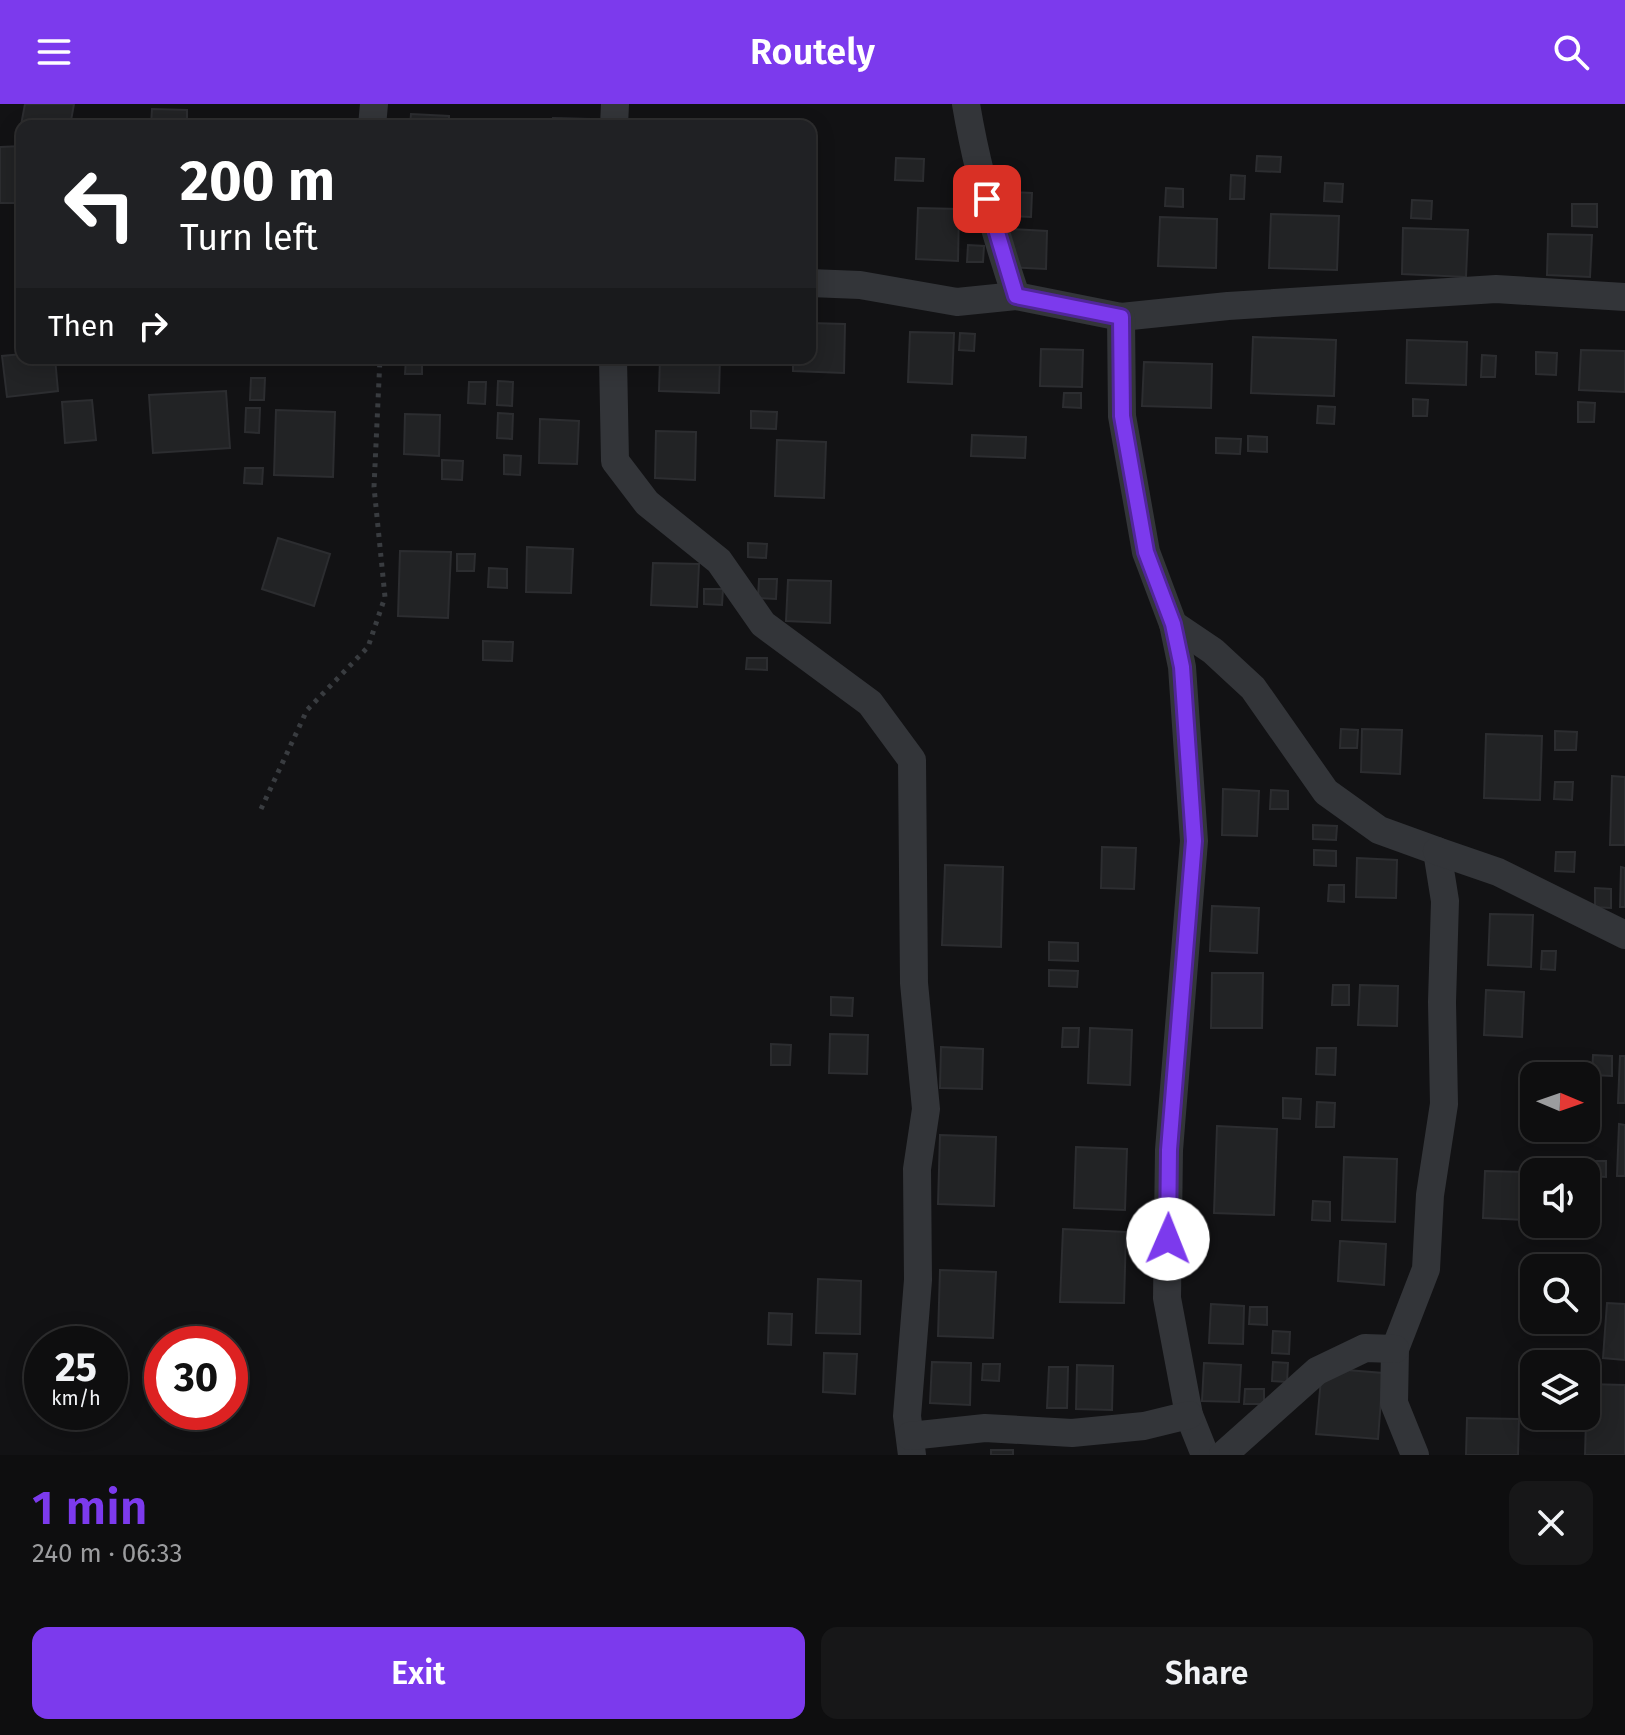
<!DOCTYPE html>
<html lang="en">
<head>
<meta charset="utf-8">
<style>
  :root { --surface:#0e0e0f; --page:#171718; --text:#f1f3f6; --muted:#9b9c9e; --line:#2e2e2f; --accent:#7c3aed }
  body { margin:0; font-family:"Fira Sans",sans-serif; background:var(--page); color:var(--text); height:100vh; display:flex; flex-direction:column; font-size:30px; white-space:nowrap }
  * { box-sizing:border-box; margin:0 }
  p { font-size:26px; color:var(--muted) }
  .icon { flex:none; width:44px; height:44px; fill:none; stroke:currentColor; stroke-width:2; stroke-linecap:round; stroke-linejoin:round }
  .map { position:relative; height:1351px; overflow:hidden }
  .panel { display:flex; flex-direction:column; background:var(--surface); flex:1 }
  .panel>* { flex:none }
  .hud { position:absolute; left:16px; top:16px; width:800px; height:244px; border-radius:16px; box-shadow:0 4px 20px #0003,0 0 0 2px var(--line); background:#202124; color:#fff; overflow:hidden }
  .needle { width:52px; rotate:92deg }
  .controls { position:absolute; left:1520px; top:958px; display:grid; gap:16px }
  .controls a { display:grid; place-items:center; width:80px; height:80px; border-radius:16px; background:var(--surface); box-shadow:0 4px 20px #0003,0 0 0 2px var(--line); font-size:40px }
  .speed { position:absolute; left:24px; top:1222px; display:flex; gap:16px; font-size:40px; font-weight:700; text-align:center }
  .speed>* { display:grid; place-content:center; width:104px; height:104px; border-radius:50%; background:var(--surface); box-shadow:0 4px 20px #0003,0 0 0 2px var(--line); line-height:1 }
  .speed small { font-size:20px; font-weight:400 }
  .speed .limit { border:12px solid #d22; background:#fff; color:#111 }
  .pin { position:absolute; display:grid; place-items:center; width:68px; height:68px; color:#fff; margin:-34px; border-radius:16px; box-shadow:0 4px 12px #0006 }
  .me { position:absolute; width:88px; margin:-44px; rotate:1deg; stroke-linejoin:round; filter:drop-shadow(0 0 6px #0008) }
  .turn { display:flex; align-items:center; gap:28px; height:168px; padding:0 32px; font-size:36px }
  .turn .icon { width:104px; height:104px; stroke-width:2.5 }
  .turn b { display:block; font-size:56px; line-height:68px }
  .then { display:flex; align-items:center; height:76px; padding:0 32px; background:#0003; gap:16px; font-size:30px }
  .round { display:grid; place-items:center; flex:none; width:84px; height:84px; border-radius:16px; background:var(--page) }
  .summary { display:flex; align-items:center; justify-content:space-between; height:136px; padding:0 32px }
  h1 { font-size:48px; font-weight:600; line-height:60px; color:var(--accent) }
  .button { display:flex; gap:16px; margin-top:auto; padding:16px 32px }
  .button a { flex:1; height:92px; border-radius:16px; background:var(--accent); color:#fff; font-size:32px; font-weight:600; line-height:92px; text-align:center }
  .button a+a { background:var(--page); color:var(--text) }
  header { display:flex; justify-content:space-between; align-items:center; height:104px; padding:0 32px; background:var(--accent); color:#fff; font-size:36px; font-weight:600 }
  .map>svg:first-child { display:block }
  .building { fill:#222325; stroke:#2c2d30; stroke-width:2 }
  .lines { fill:none; stroke-linecap:round; stroke-linejoin:round }
  .path { stroke:#393c40; stroke-width:5; stroke-dasharray:4 6; stroke-linecap:butt }
  .minor { stroke:#333539; stroke-width:28 }
  .route-casing { stroke:#51269a; stroke-width:20 }
  .route { stroke:#7c3aed; stroke-width:14 }
</style>
</head>
<body>
<header><svg class="icon" aria-label="menu" viewBox="0 0 24 24"><path d="M4 6h16M4 12h16M4 18h16"/></svg>Routely<svg class="icon" aria-label="search" viewBox="0 0 24 24"><circle cx="10" cy="10" r="6"/><path d="M15 15l6 6"/></svg></header>
<div class="map">
<svg width="1625" height="1351" viewBox="0 0 1625 1351">
  <rect width="100%" height="100%" fill="#121214"/>
  <!-- building -->
  <g class="building">
    <polygon points="25,0 74,0 70,22 21,21"/>
    <polygon points="152,5 187,6 187,22 151,22"/>
    <polygon points="411,10 449,12 449,22 410,22"/>
    <polygon points="553,14 590,15 589,22 552,22"/>
    <polygon points="22,42 22,99 0,99 0,43"/>
    <polygon points="1257,52 1281,53 1280,68 1256,67"/>
    <polygon points="896,54 924,55 923,77 895,76"/>
    <polygon points="1231,71 1245,72 1244,95 1230,95"/>
    <polygon points="1325,79 1343,80 1342,98 1324,97"/>
    <polygon points="1166,84 1183,85 1183,103 1165,102"/>
    <polygon points="1013,88 1032,89 1031,113 1012,112"/>
    <polygon points="1412,96 1432,97 1431,115 1411,114"/>
    <polygon points="1572,100 1597,100 1597,123 1572,122"/>
    <polygon points="918,104 959,105 958,157 916,155"/>
    <polygon points="1271,110 1339,112 1337,166 1269,164"/>
    <polygon points="1160,113 1217,115 1216,164 1158,162"/>
    <polygon points="1403,124 1468,126 1466,173 1402,170"/>
    <polygon points="1010,125 1047,127 1046,165 1008,163"/>
    <polygon points="1548,130 1592,131 1590,173 1547,171"/>
    <polygon points="968,141 984,142 983,158 967,158"/>
    <polygon points="810,219 845,220 844,269 793,267 793,254 810,254"/>
    <polygon points="910,228 954,229 952,280 908,278"/>
    <polygon points="960,229 975,230 974,247 959,246"/>
    <polygon points="1253,233 1336,236 1334,292 1251,289"/>
    <polygon points="1407,236 1467,238 1466,281 1406,279"/>
    <polygon points="1041,245 1083,246 1082,283 1040,282"/>
    <polygon points="1581,246 1625,247 1625,288 1579,286"/>
    <polygon points="1536,248 1557,249 1556,271 1536,270"/>
    <polygon points="22,250 22,254 55,254 58,287 7,293 2,252"/>
    <polygon points="1482,251 1496,252 1495,273 1481,273"/>
    <polygon points="406,254 422,254 422,270 405,270"/>
    <polygon points="660,254 720,254 719,289 659,287"/>
    <polygon points="1144,258 1212,260 1211,304 1142,302"/>
    <polygon points="251,274 265,274 264,296 250,296"/>
    <polygon points="498,277 513,278 512,302 497,301"/>
    <polygon points="469,278 486,278 485,300 468,299"/>
    <polygon points="226,287 230,344 153,349 149,291"/>
    <polygon points="1064,289 1081,289 1081,304 1063,303"/>
    <polygon points="1413,295 1428,296 1427,312 1413,312"/>
    <polygon points="92,296 96,336 65,339 62,298"/>
    <polygon points="1578,298 1595,299 1594,318 1578,318"/>
    <polygon points="1318,302 1335,303 1334,320 1317,319"/>
    <polygon points="246,304 260,304 259,329 245,328"/>
    <polygon points="276,306 335,308 333,373 274,371"/>
    <polygon points="751,307 777,308 776,325 751,324"/>
    <polygon points="498,309 513,310 512,335 497,334"/>
    <polygon points="405,310 440,311 439,352 404,350"/>
    <polygon points="540,315 579,317 577,360 539,359"/>
    <polygon points="656,327 696,328 695,376 655,374"/>
    <polygon points="972,331 1026,333 1025,354 971,352"/>
    <polygon points="1248,332 1267,333 1267,348 1248,347"/>
    <polygon points="1216,334 1241,335 1240,350 1216,349"/>
    <polygon points="777,336 826,338 824,394 775,392"/>
    <polygon points="504,351 521,352 520,371 504,370"/>
    <polygon points="442,356 463,357 462,376 442,375"/>
    <polygon points="245,364 263,364 262,380 244,379"/>
    <polygon points="278,434 330,450 314,502 262,485"/>
    <polygon points="748,439 767,440 766,454 748,453"/>
    <polygon points="527,443 573,445 571,489 526,488"/>
    <polygon points="400,447 451,448 448,514 398,512"/>
    <polygon points="457,450 475,450 474,467 457,467"/>
    <polygon points="653,459 699,460 697,503 651,501"/>
    <polygon points="489,464 507,465 507,484 488,483"/>
    <polygon points="759,475 777,475 776,495 758,494"/>
    <polygon points="788,476 831,477 830,519 786,517"/>
    <polygon points="704,485 723,485 722,501 704,500"/>
    <polygon points="483,537 513,538 512,557 483,556"/>
    <polygon points="747,554 767,554 767,566 746,565"/>
    <polygon points="1341,625 1358,626 1357,644 1340,644"/>
    <polygon points="1362,625 1402,626 1400,670 1361,668"/>
    <polygon points="1555,627 1577,628 1576,646 1555,646"/>
    <polygon points="1486,630 1542,632 1540,696 1484,694"/>
    <polygon points="1612,672 1625,673 1625,741 1610,741"/>
    <polygon points="1555,678 1573,678 1572,696 1554,695"/>
    <polygon points="1223,685 1259,687 1257,732 1222,731"/>
    <polygon points="1271,686 1288,687 1288,705 1270,705"/>
    <polygon points="1313,721 1337,722 1336,736 1313,735"/>
    <polygon points="1102,743 1136,744 1134,785 1101,784"/>
    <polygon points="1314,746 1336,747 1336,762 1314,761"/>
    <polygon points="1556,748 1575,748 1574,768 1555,767"/>
    <polygon points="1357,754 1397,756 1396,794 1356,793"/>
    <polygon points="945,761 1003,763 1001,843 942,841"/>
    <polygon points="1621,763 1625,764 1625,803 1620,803"/>
    <polygon points="1329,781 1344,781 1344,798 1328,797"/>
    <polygon points="1595,784 1611,785 1611,804 1595,803"/>
    <polygon points="1212,802 1259,804 1257,849 1210,847"/>
    <polygon points="1490,810 1533,811 1531,863 1488,861"/>
    <polygon points="1049,838 1078,839 1078,857 1049,856"/>
    <polygon points="1542,847 1556,847 1555,866 1541,865"/>
    <polygon points="1049,866 1078,867 1077,883 1049,882"/>
    <polygon points="1212,869 1263,869 1262,924 1211,924"/>
    <polygon points="1333,881 1349,881 1349,901 1332,901"/>
    <polygon points="1360,881 1398,882 1397,922 1358,921"/>
    <polygon points="1486,886 1524,888 1522,933 1484,931"/>
    <polygon points="831,893 853,894 852,912 831,911"/>
    <polygon points="1063,924 1079,924 1078,943 1062,943"/>
    <polygon points="1090,924 1132,926 1130,981 1088,979"/>
    <polygon points="830,930 868,931 867,970 829,969"/>
    <polygon points="771,940 791,941 790,961 771,961"/>
    <polygon points="941,943 983,945 982,985 940,984"/>
    <polygon points="1317,944 1336,944 1335,971 1316,970"/>
    <polygon points="1593,951 1612,952 1612,972 1592,971"/>
    <polygon points="1620,952 1625,952 1625,999 1618,999"/>
    <polygon points="1586,977 1599,978 1599,1004 1586,1003"/>
    <polygon points="1283,994 1301,995 1300,1015 1283,1014"/>
    <polygon points="1317,998 1335,999 1334,1023 1316,1023"/>
    <polygon points="1586,1010 1597,1010 1597,1030 1572,1029 1572,1024 1586,1024"/>
    <polygon points="1619,1020 1625,1021 1625,1072 1617,1072"/>
    <polygon points="1217,1022 1277,1025 1274,1111 1214,1109"/>
    <polygon points="940,1031 996,1033 994,1102 938,1100"/>
    <polygon points="1076,1043 1127,1045 1125,1106 1074,1104"/>
    <polygon points="1344,1053 1397,1055 1395,1118 1342,1116"/>
    <polygon points="1589,1057 1606,1057 1606,1073 1589,1072"/>
    <polygon points="1485,1067 1527,1068 1525,1116 1483,1114"/>
    <polygon points="1313,1097 1330,1098 1330,1117 1312,1116"/>
    <polygon points="1063,1125 1126,1128 1124,1199 1060,1198"/>
    <polygon points="1340,1137 1386,1140 1384,1181 1338,1177"/>
    <polygon points="940,1166 996,1168 993,1234 938,1232"/>
    <polygon points="818,1175 861,1177 860,1230 816,1229"/>
    <polygon points="1607,1199 1625,1200 1625,1256 1603,1254"/>
    <polygon points="1211,1200 1244,1202 1243,1240 1209,1239"/>
    <polygon points="1250,1203 1267,1203 1267,1221 1249,1220"/>
    <polygon points="769,1209 792,1210 791,1241 768,1240"/>
    <polygon points="1273,1227 1290,1228 1289,1250 1272,1249"/>
    <polygon points="824,1249 857,1250 855,1290 823,1288"/>
    <polygon points="932,1258 971,1259 970,1301 930,1299"/>
    <polygon points="1273,1258 1288,1259 1287,1278 1272,1277"/>
    <polygon points="1204,1259 1241,1261 1239,1298 1202,1297"/>
    <polygon points="983,1260 1000,1260 999,1277 982,1276"/>
    <polygon points="1077,1261 1113,1262 1112,1306 1076,1305"/>
    <polygon points="1049,1263 1068,1263 1067,1304 1047,1304"/>
    <polygon points="1322,1264 1383,1269 1378,1335 1316,1330"/>
    <polygon points="1587,1280 1625,1281 1625,1351 1585,1351"/>
    <polygon points="1245,1285 1264,1285 1264,1300 1244,1300"/>
    <polygon points="1467,1314 1519,1315 1518,1351 1466,1351"/>
    <rect x="991" y="1346" width="22" height="5"/>
  </g>
  <g class="lines">
    <!-- path -->
    <polyline class="path" points="261,705 307,606 368,543 385,493 374,383 380,254"/>
    <!-- minor -->
    <g class="minor">
      <path d="M966,0C977,66 995,129 1016,192"/>
      <polyline points="372,22 374,0"/>
      <polyline points="614,22 615,0"/>
      <polyline points="810,179 860,181 957,198 1016,192 1121,213 1228,202 1496,185 1625,193"/>
      <polyline points="1121,213 1122,312 1146,448 1173,520 1182,563 1194,737 1169,1046 1167,1194 1189,1311 1205,1351"/>
      <polyline points="613,254 615,357 647,399 719,457 763,520 870,599 912,656 914,879 926,1005 917,1065 918,1176 907,1312 912,1351"/>
      <polyline points="1173,520 1213,547 1253,584 1326,688 1379,726 1437,747 1445,797 1442,898 1444,1000 1430,1091 1426,1165 1395,1245 1394,1299 1415,1351"/>
      <polyline points="1437,747 1498,768 1625,831"/>
      <polyline points="910,1332 985,1324 1072,1329 1144,1322 1189,1311"/>
      <polyline points="1223,1351 1317,1267 1365,1244 1395,1245"/>
    </g>
  </g>
  <g class="lines">
    <defs>
      <polyline id="route" points="987,95 1016,192 1121,213 1122,312 1146,448 1173,520 1182,563 1194,737 1169,1046 1168,1135"/>
    </defs>
    <!-- route casing -->
    <use href="#route" class="route-casing"/>
    <!-- route -->
    <use href="#route" class="route"/>
  </g>
</svg>
<div class="controls">
<a><svg class="needle" viewBox="-14 -14 28 28"><path d="M0-13l5 13h-10z" fill="#e53935"/><path d="M0 13l5-13h-10z" fill="#9b9c9e"/></svg></a>
<a><svg class="icon" aria-label="sound" viewBox="0 0 24 24"><path d="M4 9h4l5-4v14l-5-4H4zM17 9q2 3 0 6"/></svg></a>
<a><svg class="icon" aria-label="search" viewBox="0 0 24 24"><circle cx="10" cy="10" r="6"/><path d="M15 15l6 6"/></svg></a>
<a><svg class="icon" aria-label="layers" viewBox="0 0 24 24"><path d="M12 4l9 5-9 5-9-5zM3 14l9 5 9-5"/></svg></a>
</div>
<div class="speed"><div>25<small>km/h</small></div><div class="limit">30</div></div>
<div class="pin" style="left:987px;top:95px;background:#d93025"><svg class="icon" aria-label="arrive" viewBox="0 0 24 24"><path d="M6 21V4h12l-3 4 3 4H6"/></svg></div>
<svg class="me" style="left:1168px;top:1135px" viewBox="-20 -20 40 40"><circle r="19" fill="#fff"/><path d="M0-13L10 11 0 6-10 11z" fill="#7c3aed"/></svg>
<div class="hud">
<div class="turn"><svg class="icon" aria-label="left" viewBox="0 0 24 24"><path d="M17 20v-9H6M10 6l-5 5 5 5"/></svg><div><b>200 m</b>Turn left</div></div>
<div class="then">Then<svg class="icon" aria-label="right" viewBox="0 0 24 24"><path d="M7 20v-9h11M14 6l5 5-5 5"/></svg></div>
</div>
</div>
<section class="panel">
<div class="summary"><div><h1>1 min</h1><p>240 m · 06:33</p></div><a class="round"><svg class="icon" aria-label="close" viewBox="0 0 24 24"><path d="M6 6l12 12M18 6L6 18"/></svg></a></div>
<div class="button"><a>Exit</a><a>Share</a></div>
</section>
</body>
</html>
